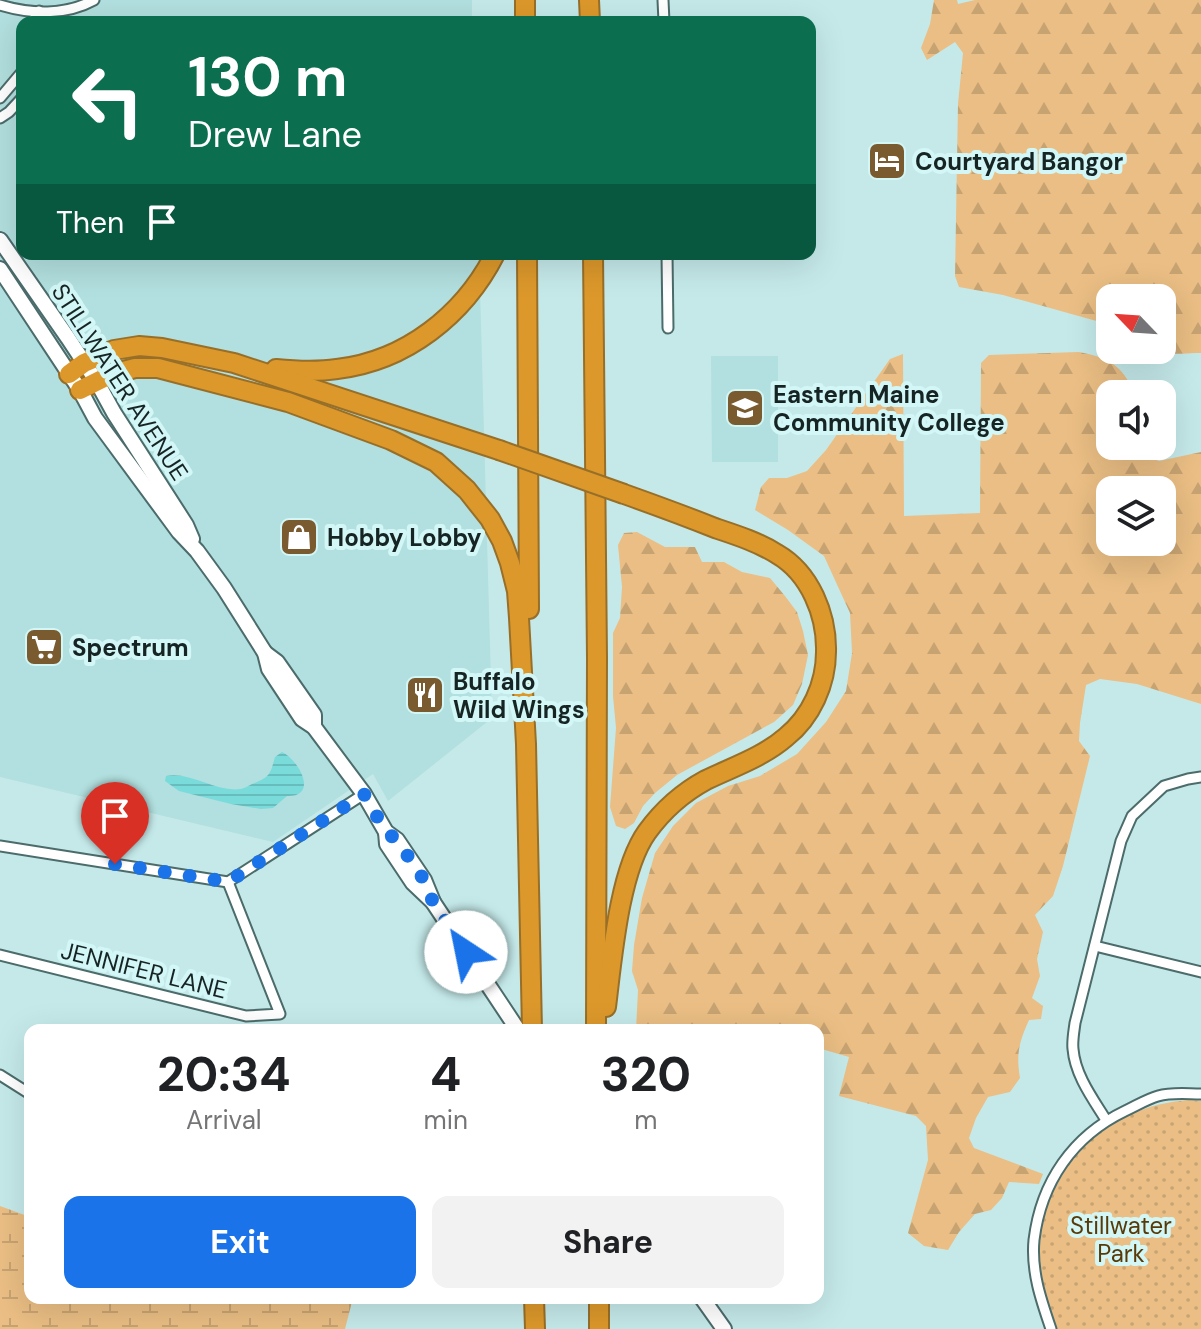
<!DOCTYPE html>
<html lang="en">
<head>
<meta charset="utf-8">
<style>
  :root { --surface:#fff; --page:#f2f2f2; --text:#202124; --muted:#757577; --accent:#1a73e8 }
  body { margin:0; font-family:"DM Sans",sans-serif; background:var(--page); color:var(--text); height:100vh; display:flex; flex-direction:column; font-size:30px; white-space:nowrap }
  * { box-sizing:border-box; margin:0 }
  p { font-size:26px; color:var(--muted) }
  .icon { flex:none; width:44px; height:44px; fill:none; stroke:currentColor; stroke-width:2; stroke-linecap:round; stroke-linejoin:round }
  .map { position:relative; flex:1; overflow:hidden }
  .sheet { position:absolute; left:24px; top:1024px; width:800px; height:280px; display:flex; flex-direction:column; background:var(--surface); border-radius:16px; box-shadow:0 8px 32px #0002 }
  .sheet>* { flex:none }
  .top-card { position:absolute; left:16px; top:16px; width:800px; height:244px; border-radius:16px; box-shadow:0 8px 32px #0002; background:#0b6e4f; color:#fff; overflow:hidden }
  .needle { width:52px; rotate:295deg }
  .tools { position:absolute; left:1096px; top:284px; display:grid; gap:16px }
  .tools a { display:grid; place-items:center; width:80px; height:80px; border-radius:16px; background:var(--surface); box-shadow:0 8px 32px #0002; font-size:40px }
  .pin { position:absolute; display:grid; place-items:center; width:68px; height:68px; color:#fff; margin:-82px -34px; border-radius:50% 50% 50% 0; rotate:-45deg; box-shadow:0 0 8px #0007 }
  .pin .icon { rotate:45deg }
  .me { position:absolute; width:88px; margin:-44px; rotate:326deg; stroke-linejoin:round; filter:drop-shadow(0 0 6px #0008) }
  .turn { display:flex; align-items:center; gap:28px; height:168px; padding:0 40px; font-size:36px }
  .turn .icon { width:104px; height:104px; stroke-width:2.5 }
  .turn b { display:block; font-size:56px; line-height:68px }
  .then { display:flex; align-items:center; height:76px; padding:0 40px; background:#0003; gap:16px; font-size:30px }
  .eta { display:flex; justify-content:space-evenly; align-items:center; height:136px; text-align:center }
  .eta b { font-size:48px; font-weight:700; line-height:56px }
  .action { display:flex; gap:16px; margin-top:auto; padding:16px 40px }
  .action a { flex:1; height:92px; border-radius:16px; background:var(--accent); color:#fff; font-size:32px; font-weight:700; line-height:92px; text-align:center }
  .action a+a { background:var(--page); color:var(--text) }
  .map>svg:first-child { display:block }
  .built { fill:#b2dfdf }
  .grass { fill:url(#grass-dots) }
  .forest { fill:url(#forest-firs); fill-rule:evenodd }
  .wetland { fill:url(#wetland-marsh) }
  .water { fill:url(#water-rules) }
  .lines { fill:none; stroke-linecap:round; stroke-linejoin:round }
  .minor-casing { stroke:#4b6c6b; stroke-width:13 }
  .secondary-casing { stroke:#4b6c6b; stroke-width:18 }
  .motorway-casing { stroke:#976f29; stroke-width:22 }
  .minor { stroke:#fff; stroke-width:9 }
  .secondary { stroke:#fff; stroke-width:14 }
  .motorway { stroke:#dc982b; stroke-width:18 }
  .motorway-bridge-casing { stroke:#976f29; stroke-width:22; stroke-linecap:butt }
  .motorway-bridge { stroke:#dc982b; stroke-width:18 }
  .route { stroke:#1a73e8; stroke-width:14; stroke-dasharray:0 25.2 }
  .labels { text-anchor:middle; dominant-baseline:central; stroke-width:8; stroke-linejoin:round; paint-order:stroke }
  .poi-label { font-size:24px; font-weight:bold; fill:#162424; stroke:#d2f7f6; text-anchor:start }
  .street-label { font-size:24px; fill:#162424; stroke:#d2f7f6 }
  .park-label { font-size:24px; fill:#583a09; stroke:#d2f7f6 }
</style>
</head>
<body>
<div class="map">
<svg width="1201" height="1329" viewBox="0 0 1201 1329">
  <defs>
    <pattern id="grass-dots" width="8" height="8" patternUnits="userSpaceOnUse" patternTransform="scale(2)"><rect width="8" height="8" fill="#eabe84"/><path d="M2 2h.1M6 6h.1" fill="none" stroke="#c8a372" stroke-width="1.8" stroke-linecap="round"/></pattern>
    <pattern id="forest-firs" width="22" height="20" patternUnits="userSpaceOnUse" patternTransform="scale(2)"><rect width="22" height="20" fill="#eabe84"/><path d="M5 1l3.5 6h-7zM16 11l3.5 6h-7z" fill="#c8a372"/></pattern>
    <pattern id="wetland-marsh" width="20" height="14" patternUnits="userSpaceOnUse" patternTransform="scale(2)"><rect width="20" height="14" fill="#eabe84"/><path d="M1 5h8M5 5V1M11 12h8M15 12V8" fill="none" stroke="#c8a372"/></pattern>
    <pattern id="water-rules" width="6" height="5" patternUnits="userSpaceOnUse" patternTransform="scale(2)"><rect width="6" height="5" fill="#79dbda"/><path d="M0 2.5h6" fill="none" stroke="#68bcbb"/></pattern>
  </defs>
  <rect width="100%" height="100%" fill="#c5e9e9"/>
  <!-- built -->
  <g class="built">
    <polygon points="0,0 472,0 472,22 22,22 22,254 479,254 492,718 388,801 373,774 273,842 0,777"/>
    <polygon points="711,356 778,356 778,462 712,462"/>
  </g>
  <!-- grass -->
  <path class="grass" d="M1189,1100L1201,1101V1329H1055C1049,1308 1041,1286 1040,1263C1036,1174 1101,1106 1189,1100Z"/>
  <!-- forest -->
  <g class="forest">
    <path d="M934,0H957L958,4L975,0H1201V353C1183,353 1162,356 1144,350H1162V298H1110V329L1100,322L1003,295L959,287L955,276L958,104L963,53L955,42L927,60L921,48L930,24Z"/>
    <path d="M1079,352C1105,357 1120,363 1132,388L1131,394H1110V446H1141L1145,456L1159,461L1201,452V704L1137,684L1100,679L1086,685L1080,723L1079,741L1090,756L1063,866L1053,896L1035,915L1043,932L1037,959L1040,976L1032,998L1043,1006L1041,1019L1029,1020C1019,1042 1016,1054 1020,1078L1010,1092L988,1097L976,1118L969,1138L974,1148L1043,1174L1039,1184L1009,1182L1002,1198L991,1210L975,1214L959,1232L948,1250L924,1246L908,1233L928,1160L926,1126L916,1116L839,1096L849,1057L818,1048V1030H636L638,990L632,971L634,945L642,898L655,853L673,826L696,803L728,786L760,776L797,754L826,722L846,691L852,653L850,613L824,556L788,530L755,510L761,487L769,478H787L807,471L826,450L890,359L903,354L904,516L980,513L981,363L989,355ZM1110,490H1162V542H1110Z"/>
    <polygon points="637,532 665,547 695,547 702,562 724,562 742,572 770,578 785,596 797,612 803,631 808,655 802,684 793,705 774,722 677,775 655,793 643,806 634,823 625,829 616,826 610,807 616,728 613,696 613,633 620,618 622,587 618,545 624,533"/>
  </g>
  <!-- wetland -->
  <polygon class="wetland" points="0,1206 30,1217 30,1298 353,1298 345,1329 0,1329"/>
  <!-- water -->
  <path class="water" d="M282,752C299,760 319,797 287,796L273,808L261,809L231,804L179,791L165,781L166,776C190,771 217,793 241,789C243,789 250,785 252,784C270,777 270,775 275,757Z"/>
  <g class="lines">
    <defs>
      <g id="minor">
        <polyline points="663,0 664,22"/>
        <path d="M0,5C30,14 65,16 94,0"/>
        <polyline points="32,22 39,11"/>
        <polyline points="0,98 22,72"/>
        <polyline points="0,118 9,112 22,98"/>
        <polyline points="667,254 668,328"/>
        <polyline points="0,846 228,882 364,794"/>
        <polyline points="1095,946 1201,972"/>
        <polyline points="0,955 246,1016 280,1014 228,882"/>
        <polyline points="0,1075 30,1094"/>
        <path d="M1106,1120C1093,1099 1075,1075 1073,1049C1072,1041 1074,1031 1075,1023L1121,841L1132,816L1164,786L1188,779L1201,777"/>
        <path d="M1051,1329C1041,1300 1031,1271 1034,1240C1041,1182 1073,1136 1125,1111C1136,1106 1147,1099 1158,1096C1172,1092 1187,1094 1201,1094"/>
      </g>
      <g id="secondary">
        <polyline points="0,240 68,338 97,382 114,413 186,525 192,539"/>
        <polyline points="0,269 80,390 95,418 179,532 197,551 224,588 265,653 269,669 302,719 314,727 364,794 386,832 397,840 424,880 433,902"/>
        <polyline points="265,653 277,662 314,715 314,727"/>
        <polyline points="386,832 387,844 413,883 433,902 518,1030"/>
        <polyline points="702,1298 724,1329"/>
      </g>
      <g id="motorway">
        <polyline points="525,0 525,22"/>
        <polyline points="589,0 590,22"/>
        <polyline points="527,254 529,609"/>
        <polyline points="593,254 597,658 596,1030"/>
        <path d="M276,369C296,371 317,372 337,369C406,361 464,315 495,254"/>
        <polyline points="69,374 84,363 114,350 139,346 162,348 234,363 499,450"/>
        <polyline points="80,390 112,374 135,368 158,368 288,402 391,440 436,462 467,490 490,519 502,541 510,563 517,591 519,618 526,744 532,1030"/>
        <path d="M606,1007C612,959 619,871 647,832C663,810 682,793 706,780C733,767 763,757 786,737C811,717 826,684 826,652C827,615 810,573 777,554C758,542 736,535 715,528C685,516 655,505 624,494"/>
        <polyline points="534,1298 535,1329"/>
        <polyline points="599,1298 599,1329"/>
      </g>
    </defs>
    <!-- minor casing -->
    <use href="#minor" class="minor-casing"/>
    <!-- secondary casing -->
    <use href="#secondary" class="secondary-casing"/>
    <!-- motorway casing -->
    <use href="#motorway" class="motorway-casing"/>
    <!-- minor -->
    <use href="#minor" class="minor"/>
    <!-- secondary -->
    <use href="#secondary" class="secondary"/>
    <!-- motorway -->
    <use href="#motorway" class="motorway"/>
    <defs>
      <polyline id="motorway-bridge" points="499,450 624,494"/>
    </defs>
    <!-- motorway-bridge casing -->
    <use href="#motorway-bridge" class="motorway-bridge-casing"/>
    <!-- motorway-bridge -->
    <use href="#motorway-bridge" class="motorway-bridge"/>
  </g>
  <g class="lines">
    <!-- route -->
    <polyline class="route" points="115,864 228,882 364,794 386,832 397,840 424,880 433,902 466,952"/>
  </g>
  <!-- icons -->
  <defs>
    <symbol id="hotel-square" viewBox="-11 -11 22 22"><rect x="-9" y="-9" width="18" height="18" rx="4" fill="#7a5b30" stroke="#d2f7f6"/><path d="M-6-4.5h1.5V1H6V5H4.5V3h-9V5H-6ZM-4 0a1.8 1.8 0 1 1 3.6 0ZM.5 0V-2.5h3Q6-2.5 6 0Z" fill="#fff"/></symbol>
    <symbol id="university-square" viewBox="-11 -11 22 22"><rect x="-9" y="-9" width="18" height="18" rx="4" fill="#7a5b30" stroke="#d2f7f6"/><path d="M0-5L7-2L0 1L-7-2ZM-4 1L0 2.5L4 1V4Q0 6-4 4Z" fill="#fff"/></symbol>
    <symbol id="shop-square" viewBox="-11 -11 22 22"><rect x="-9" y="-9" width="18" height="18" rx="4" fill="#7a5b30" stroke="#d2f7f6"/><path d="M-5-2.5h2.3a2.7 3.5 0 0 1 5.4 0H5L5.5 6h-11ZM-1.5-2.5h3a1.5 2.3 0 0 0-3 0Z" fill="#fff"/></symbol>
    <symbol id="supermarket-square" viewBox="-11 -11 22 22"><rect x="-9" y="-9" width="18" height="18" rx="4" fill="#7a5b30" stroke="#d2f7f6"/><path d="M-6-5.5h2.5l.6 2H6L4.5 2H-2.5L-4.4-4H-6ZM-1.5 3.2a1.3 1.3 0 1 0 .1 0ZM3 3.2a1.3 1.3 0 1 0 .1 0Z" fill="#fff"/></symbol>
    <symbol id="restaurant-square" viewBox="-11 -11 22 22"><rect x="-9" y="-9" width="18" height="18" rx="4" fill="#7a5b30" stroke="#d2f7f6"/><path d="M-5-6h1v4h1v-4h1v4h1v-4h1v5L-1.5 .5V6h-2V.5L-5-1ZM5-6V6H3V1.5H1.5Q1.5-4 5-6Z" fill="#fff"/></symbol>
  </defs>
  <g fill-rule="evenodd">
    <use href="#hotel-square" x="865" y="139" width="44" height="44"/>
    <use href="#university-square" x="723" y="386" width="44" height="44"/>
    <use href="#shop-square" x="277" y="515" width="44" height="44"/>
    <use href="#supermarket-square" x="22" y="625" width="44" height="44"/>
    <use href="#restaurant-square" x="403" y="673" width="44" height="44"/>
  </g>
  <g class="labels">
    <!-- poi labels -->
    <g class="poi-label">
      <text x="915" y="161">Courtyard Bangor</text>
      <text x="773" y="394">Eastern Maine<tspan x="773" dy="28">Community College</tspan></text>
      <text x="327" y="537">Hobby Lobby</text>
      <text x="72" y="647">Spectrum</text>
      <text x="453" y="681">Buffalo<tspan x="453" dy="28">Wild Wings</tspan></text>
    </g>
    <!-- street labels -->
    <g class="street-label">
      <text transform="translate(120 382) rotate(57)">STILLWATER AVENUE</text>
      <text transform="translate(144 970) rotate(14)">JENNIFER LANE</text>
    </g>
    <!-- park labels -->
    <g class="park-label">
      <text x="1121" y="1225">Stillwater<tspan x="1121" dy="28">Park</tspan></text>
    </g>
  </g>
</svg>
<div class="tools">
<a><svg class="needle" viewBox="-14 -14 28 28"><path d="M0-13l5 13h-10z" fill="#e53935"/><path d="M0 13l5-13h-10z" fill="#757577"/></svg></a>
<a><svg class="icon" aria-label="sound" viewBox="0 0 24 24"><path d="M4 9h4l5-4v14l-5-4H4zM17 9q2 3 0 6"/></svg></a>
<a><svg class="icon" aria-label="layers" viewBox="0 0 24 24"><path d="M12 4l9 5-9 5-9-5zM3 14l9 5 9-5"/></svg></a>
</div>
<div class="pin" style="left:115px;top:864px;background:#d93025"><svg class="icon" aria-label="arrive" viewBox="0 0 24 24"><path d="M6 21V4h12l-3 4 3 4H6"/></svg></div>
<svg class="me" style="left:466px;top:952px" viewBox="-20 -20 40 40"><circle r="19" fill="#fff"/><path d="M0-13L10 11 0 6-10 11z" fill="#1a73e8"/></svg>
<div class="top-card">
<div class="turn"><svg class="icon" aria-label="left" viewBox="0 0 24 24"><path d="M17 20v-9H6M10 6l-5 5 5 5"/></svg><div><b>130 m</b>Drew Lane</div></div>
<div class="then">Then<svg class="icon" aria-label="arrive" viewBox="0 0 24 24"><path d="M6 21V4h12l-3 4 3 4H6"/></svg></div>
</div>
<section class="sheet">
<div class="eta">
<div><b>20:34</b><p>Arrival</p></div>
<div><b>4</b><p>min</p></div>
<div><b>320</b><p>m</p></div>
</div>
<div class="action"><a>Exit</a><a>Share</a></div>
</section>
</div>
</body>
</html>
